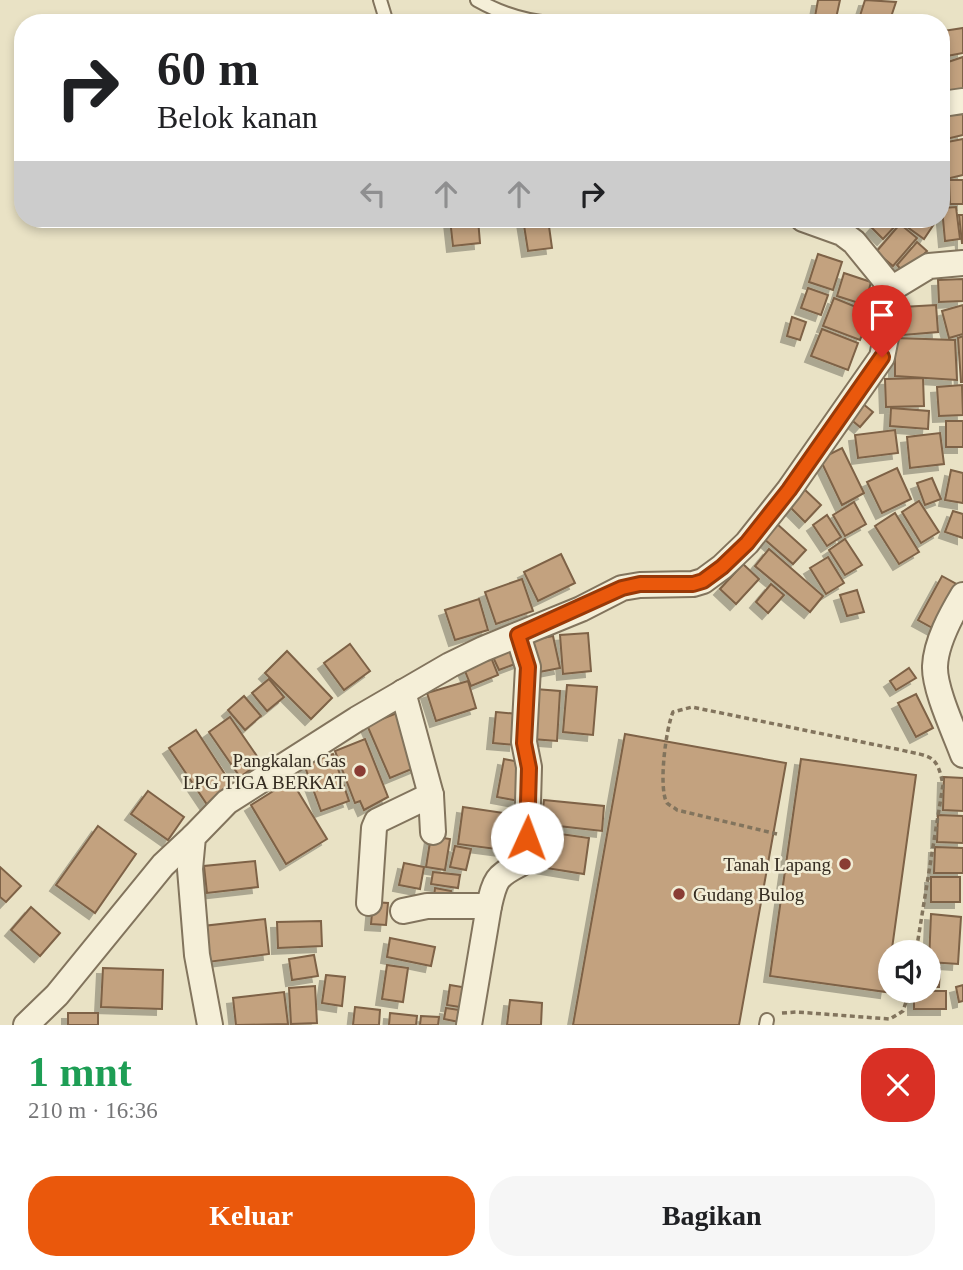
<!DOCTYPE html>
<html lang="id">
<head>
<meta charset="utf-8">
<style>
  :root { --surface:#fff; --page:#f6f6f6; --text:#202124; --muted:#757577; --accent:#ea580c }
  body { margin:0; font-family:Georgia,serif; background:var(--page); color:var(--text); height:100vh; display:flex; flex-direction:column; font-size:26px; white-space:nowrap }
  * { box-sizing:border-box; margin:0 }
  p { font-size:23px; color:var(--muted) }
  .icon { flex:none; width:38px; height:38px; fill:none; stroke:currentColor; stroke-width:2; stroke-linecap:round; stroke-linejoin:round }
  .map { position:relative; height:1025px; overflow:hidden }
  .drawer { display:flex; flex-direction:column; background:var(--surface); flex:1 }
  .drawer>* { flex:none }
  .guide { position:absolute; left:14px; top:14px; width:936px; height:214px; border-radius:28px; box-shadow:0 4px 10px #0003; background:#fff; color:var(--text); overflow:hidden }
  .tools { position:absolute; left:878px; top:940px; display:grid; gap:14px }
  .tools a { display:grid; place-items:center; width:63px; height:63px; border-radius:50%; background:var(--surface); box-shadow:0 4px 10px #0003; font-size:35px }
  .pin { position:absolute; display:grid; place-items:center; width:60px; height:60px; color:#fff; margin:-72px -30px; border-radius:50% 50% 50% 0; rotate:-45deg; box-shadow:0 0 7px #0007 }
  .pin .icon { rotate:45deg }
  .me { position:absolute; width:77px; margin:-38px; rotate:2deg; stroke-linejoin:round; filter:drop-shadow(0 0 5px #0008) }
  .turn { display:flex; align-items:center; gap:24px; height:147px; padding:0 28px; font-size:32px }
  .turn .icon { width:91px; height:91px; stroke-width:2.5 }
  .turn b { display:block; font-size:49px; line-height:60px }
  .lanes { display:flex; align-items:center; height:66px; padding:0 28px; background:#0003; justify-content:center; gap:35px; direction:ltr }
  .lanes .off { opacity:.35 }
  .round { display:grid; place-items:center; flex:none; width:74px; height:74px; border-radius:28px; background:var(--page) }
  .overview { display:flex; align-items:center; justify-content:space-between; height:119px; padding:0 28px }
  h1 { font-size:42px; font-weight:700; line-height:52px; color:#1e9e55 }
  .primary-button { display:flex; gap:14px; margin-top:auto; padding:14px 28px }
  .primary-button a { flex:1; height:80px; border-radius:28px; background:var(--accent); color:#fff; font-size:28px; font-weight:700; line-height:80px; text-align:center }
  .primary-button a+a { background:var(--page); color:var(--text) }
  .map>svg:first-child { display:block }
  .building { fill:#c3a27f; stroke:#7e6246; stroke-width:2; filter:url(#shadow) }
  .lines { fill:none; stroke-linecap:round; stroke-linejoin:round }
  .lane-casing { stroke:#82745d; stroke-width:16 }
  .street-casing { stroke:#82745d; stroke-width:28 }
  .path { stroke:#82745d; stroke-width:3.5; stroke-dasharray:5 3.5; stroke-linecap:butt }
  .lane { stroke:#f5efd8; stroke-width:12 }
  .street { stroke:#f5efd8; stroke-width:24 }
  .route-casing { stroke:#983908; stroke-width:18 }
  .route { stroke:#ea580c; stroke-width:12 }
  .poi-dot { fill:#8a3c34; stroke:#f1ecd4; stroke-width:2.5 }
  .labels { text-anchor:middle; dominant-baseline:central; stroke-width:5; stroke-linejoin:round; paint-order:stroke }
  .poi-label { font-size:19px; fill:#342b20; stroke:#f1ecd4; text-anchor:end }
</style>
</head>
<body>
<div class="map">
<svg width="963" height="1025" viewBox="0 0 963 1025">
  <defs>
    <filter id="shadow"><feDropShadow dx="-6" dy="6" stdDeviation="0" flood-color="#0004"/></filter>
  </defs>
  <rect width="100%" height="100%" fill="#e9e2c5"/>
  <!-- building -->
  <g class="building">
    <polygon points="818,0 840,0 835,23 814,22"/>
    <polygon points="865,0 896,2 889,23 869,23 859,19"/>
    <polygon points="963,28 963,53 947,56 943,31"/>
    <polygon points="963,57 963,90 942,97 942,64"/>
    <polygon points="963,107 963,135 942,140 942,111"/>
    <polygon points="963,139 963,175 942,180 942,143"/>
    <polygon points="949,180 963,180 963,204 950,204"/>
    <polygon points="956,207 960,239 945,241 942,208"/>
    <polygon points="959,215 963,215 963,243 962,243"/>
    <polygon points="450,219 478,219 480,243 453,246"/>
    <polygon points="523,219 548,219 552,248 528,251"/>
    <polygon points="880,219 891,219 897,224 883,239 872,228"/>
    <polygon points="896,219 927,219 934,224 924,239"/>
    <polygon points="900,224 917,238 893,266 876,252"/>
    <polygon points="917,242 927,251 905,274 897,265"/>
    <polygon points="818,254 842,262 833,290 809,282"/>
    <polygon points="844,273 871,282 865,305 837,296"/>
    <polygon points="963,279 963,301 939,302 938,280"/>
    <polygon points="808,288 828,295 821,315 801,308"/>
    <polygon points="834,298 871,313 860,340 823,326"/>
    <polygon points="936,305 938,332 903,335 902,307"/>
    <polygon points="963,305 963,334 949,338 942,311"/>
    <polygon points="792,317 806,322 800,340 787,336"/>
    <polygon points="822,329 858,343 848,370 811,356"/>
    <polygon points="963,336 963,382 961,382 958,338"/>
    <polygon points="895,338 955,340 957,380 895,376"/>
    <polygon points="923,378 924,406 886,407 885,379"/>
    <polygon points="962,385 963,415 939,416 937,387"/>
    <polygon points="862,403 873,412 860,427 849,418"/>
    <polygon points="891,408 929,411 928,429 890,426"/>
    <rect x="946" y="421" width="17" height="26"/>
    <polygon points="895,430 898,453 858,458 855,435"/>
    <polygon points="940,433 944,464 910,468 907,437"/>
    <polygon points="842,448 864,493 842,505 820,459"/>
    <polygon points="897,468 911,499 882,513 867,482"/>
    <polygon points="951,470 963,473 963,503 945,500"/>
    <polygon points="932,478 941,499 925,505 917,483"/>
    <polygon points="803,488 821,505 805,522 787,504"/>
    <polygon points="919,501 939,532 921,543 902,512"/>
    <polygon points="854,502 866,524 845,536 833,515"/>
    <polygon points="953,511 963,514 963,538 945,532"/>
    <polygon points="895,513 919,552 899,564 875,526"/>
    <polygon points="827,515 841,537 827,546 813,525"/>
    <polygon points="776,523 806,550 793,564 763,538"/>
    <polygon points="845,539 862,565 845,575 829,550"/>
    <polygon points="769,549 823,596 810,612 755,566"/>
    <polygon points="561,554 575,583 538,601 524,572"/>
    <polygon points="828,557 844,583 826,594 810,568"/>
    <polygon points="743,564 759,579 736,604 720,589"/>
    <polygon points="942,576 960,586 936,630 918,620"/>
    <polygon points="522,579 533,611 496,624 485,592"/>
    <polygon points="771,584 784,595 768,613 756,602"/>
    <polygon points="857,590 864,612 847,616 840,595"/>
    <polygon points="479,599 488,630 455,640 445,610"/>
    <polygon points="588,633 591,671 563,674 560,635"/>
    <polygon points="553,636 560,668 534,673 527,641"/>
    <polygon points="350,644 370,671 344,690 324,663"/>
    <polygon points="517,647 523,661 499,670 493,657"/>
    <polygon points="287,651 332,698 311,719 265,673"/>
    <polygon points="490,655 498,675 471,686 463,666"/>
    <polygon points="909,668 916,678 896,690 890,681"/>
    <polygon points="269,679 284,697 267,711 252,693"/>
    <polygon points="468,681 476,708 436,721 427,693"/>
    <polygon points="567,685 597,687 593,735 563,732"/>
    <polygon points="535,689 560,691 557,741 532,739"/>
    <polygon points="916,694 933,728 916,737 898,703"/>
    <polygon points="244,696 261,716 245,730 228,710"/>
    <polygon points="496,712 518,714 515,745 493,743"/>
    <polygon points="397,713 419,766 390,778 367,725"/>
    <polygon points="230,717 261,762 240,777 209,732"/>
    <polygon points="196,730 234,788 208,806 169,748"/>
    <polygon points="625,734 786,763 739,1025 573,1025"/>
    <polygon points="365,739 388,797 364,810 360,801 355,803 335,751"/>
    <polygon points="333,754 349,801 321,811 304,764"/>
    <polygon points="504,759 525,763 519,801 497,797"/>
    <polygon points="801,759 916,775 886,992 770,976"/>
    <polygon points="944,777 963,778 963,811 943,810"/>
    <polygon points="291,780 327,839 286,864 251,805"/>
    <polygon points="148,791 184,817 168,840 131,814"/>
    <polygon points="544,800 604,806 602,831 541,824"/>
    <polygon points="463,807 524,816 519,852 458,844"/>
    <polygon points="938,815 963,816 963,843 937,842"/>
    <polygon points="98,826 136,854 95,913 56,885"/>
    <polygon points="540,831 589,838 584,874 534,866"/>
    <polygon points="431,836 450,839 445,870 426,867"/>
    <polygon points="455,846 471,849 466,870 450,867"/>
    <polygon points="935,847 963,848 963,873 934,873"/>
    <polygon points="255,861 258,887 207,893 204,866"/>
    <polygon points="404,863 424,867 420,889 399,885"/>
    <polygon points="0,867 21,886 6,902 0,897"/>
    <polygon points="433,872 460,875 458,888 431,884"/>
    <rect x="931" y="877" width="29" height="25"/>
    <polygon points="435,888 451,891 449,900 434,897"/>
    <polygon points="373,902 388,903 386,925 371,924"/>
    <polygon points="31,907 60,933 40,956 11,930"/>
    <polygon points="931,914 961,917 958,964 929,962"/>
    <polygon points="265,919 269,954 208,962 203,926"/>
    <polygon points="321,921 322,946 278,948 277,922"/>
    <polygon points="390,938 435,947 431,966 387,957"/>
    <polygon points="314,955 318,976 292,980 289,959"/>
    <polygon points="387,965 408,968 403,1002 382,999"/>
    <polygon points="929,967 940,968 939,987 929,987"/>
    <polygon points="103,968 163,970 162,1009 101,1007"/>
    <polygon points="326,975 345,977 342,1006 322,1003"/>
    <polygon points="450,985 468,988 466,1008 447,1005"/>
    <polygon points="963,985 963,1001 959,1002 956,987"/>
    <polygon points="315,986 317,1023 291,1024 289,988"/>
    <rect x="914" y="991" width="32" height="18"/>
    <polygon points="284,992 288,1024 236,1025 233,998"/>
    <polygon points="510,1000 542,1003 541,1025 507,1025"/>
    <polygon points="355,1007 380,1010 379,1025 353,1025"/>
    <polygon points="446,1008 466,1011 464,1023 444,1019"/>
    <rect x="68" y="1013" width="30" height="12"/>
    <polygon points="390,1013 417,1016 416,1025 389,1025"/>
    <polygon points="421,1016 439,1017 438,1025 420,1025"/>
  </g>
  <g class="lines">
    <defs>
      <g id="lane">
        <polyline points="380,0 387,23"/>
        <path d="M477,0C500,13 524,21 551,23"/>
        <polyline points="766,1025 767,1020"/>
      </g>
      <g id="street">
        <polyline points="942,104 963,101"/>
        <polyline points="891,289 929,266 963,263"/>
        <path d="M963,595C951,615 936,642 935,666C934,689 955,733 963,755"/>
        <polyline points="403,692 431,795 433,832"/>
        <polyline points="369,903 374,828 377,821 431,795"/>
        <path d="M489,906C495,880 496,876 520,864L527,838L529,767L524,742L528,667L518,635"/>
        <polyline points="403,911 427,906 489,906 469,1025"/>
        <polyline points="26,1025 57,995 163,865 193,837"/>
        <polyline points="210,1025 197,955 190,869 193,837 227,802 357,719 450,665 483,649 581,609 622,588 640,585 693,584 703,581 722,567 747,543 789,490 882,357 892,308 889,285 854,242 842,233 803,219"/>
      </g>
    </defs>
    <!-- lane casing -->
    <use href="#lane" class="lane-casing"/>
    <!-- street casing -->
    <use href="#street" class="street-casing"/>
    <!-- path -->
    <g class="path">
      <path d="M777,834L677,810C675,808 669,805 667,803C658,788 666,728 673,712L692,707L901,750C930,757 937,753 943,785L916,952"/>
      <polyline points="782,1013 796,1012 890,1019 903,1011 910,990"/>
    </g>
    <!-- lane -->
    <use href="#lane" class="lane"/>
    <!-- street -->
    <use href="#street" class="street"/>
  </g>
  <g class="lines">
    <defs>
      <polyline id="route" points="527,838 529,768 524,743 528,667 518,635 622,588 640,584 693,584 703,581 722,567 747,543 789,490 882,357"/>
    </defs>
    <!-- route casing -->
    <use href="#route" class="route-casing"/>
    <!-- route -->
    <use href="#route" class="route"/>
  </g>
  <!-- markers -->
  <g class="poi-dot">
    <circle cx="360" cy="771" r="7"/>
    <circle cx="845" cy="864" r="7"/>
    <circle cx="679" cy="894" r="7"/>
  </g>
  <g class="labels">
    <!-- poi labels -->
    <g class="poi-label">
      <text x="346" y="760">Pangkalan Gas<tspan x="346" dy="22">LPG TIGA BERKAT</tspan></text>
      <text x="831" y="864">Tanah Lapang</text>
      <text x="693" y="894" text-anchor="start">Gudang Bulog</text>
    </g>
  </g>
</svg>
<div class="tools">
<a><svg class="icon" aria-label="sound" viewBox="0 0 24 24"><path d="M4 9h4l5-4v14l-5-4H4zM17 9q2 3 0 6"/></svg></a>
</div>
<div class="pin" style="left:882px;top:357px;background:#d93025"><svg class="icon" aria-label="arrive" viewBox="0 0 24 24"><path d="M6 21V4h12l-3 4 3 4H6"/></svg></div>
<svg class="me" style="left:527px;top:838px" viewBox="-20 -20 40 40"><circle r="19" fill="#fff"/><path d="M0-13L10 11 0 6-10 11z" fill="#ea580c"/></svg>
<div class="guide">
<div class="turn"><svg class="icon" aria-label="right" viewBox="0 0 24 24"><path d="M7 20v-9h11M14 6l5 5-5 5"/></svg><div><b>60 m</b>Belok kanan</div></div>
<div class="lanes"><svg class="icon off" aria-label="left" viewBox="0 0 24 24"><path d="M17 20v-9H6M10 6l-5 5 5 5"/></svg><svg class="icon off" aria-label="ahead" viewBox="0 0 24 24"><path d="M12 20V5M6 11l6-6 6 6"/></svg><svg class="icon off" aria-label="ahead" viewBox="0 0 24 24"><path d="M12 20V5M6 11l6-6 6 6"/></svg><svg class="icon" aria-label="right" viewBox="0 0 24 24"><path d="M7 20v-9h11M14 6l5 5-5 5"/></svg></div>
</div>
</div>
<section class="drawer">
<div class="overview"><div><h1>1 mnt</h1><p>210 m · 16:36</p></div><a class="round" style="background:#d93025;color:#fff"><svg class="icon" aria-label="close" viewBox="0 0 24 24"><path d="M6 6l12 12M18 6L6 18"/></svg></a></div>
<div class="primary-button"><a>Keluar</a><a>Bagikan</a></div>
</section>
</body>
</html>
